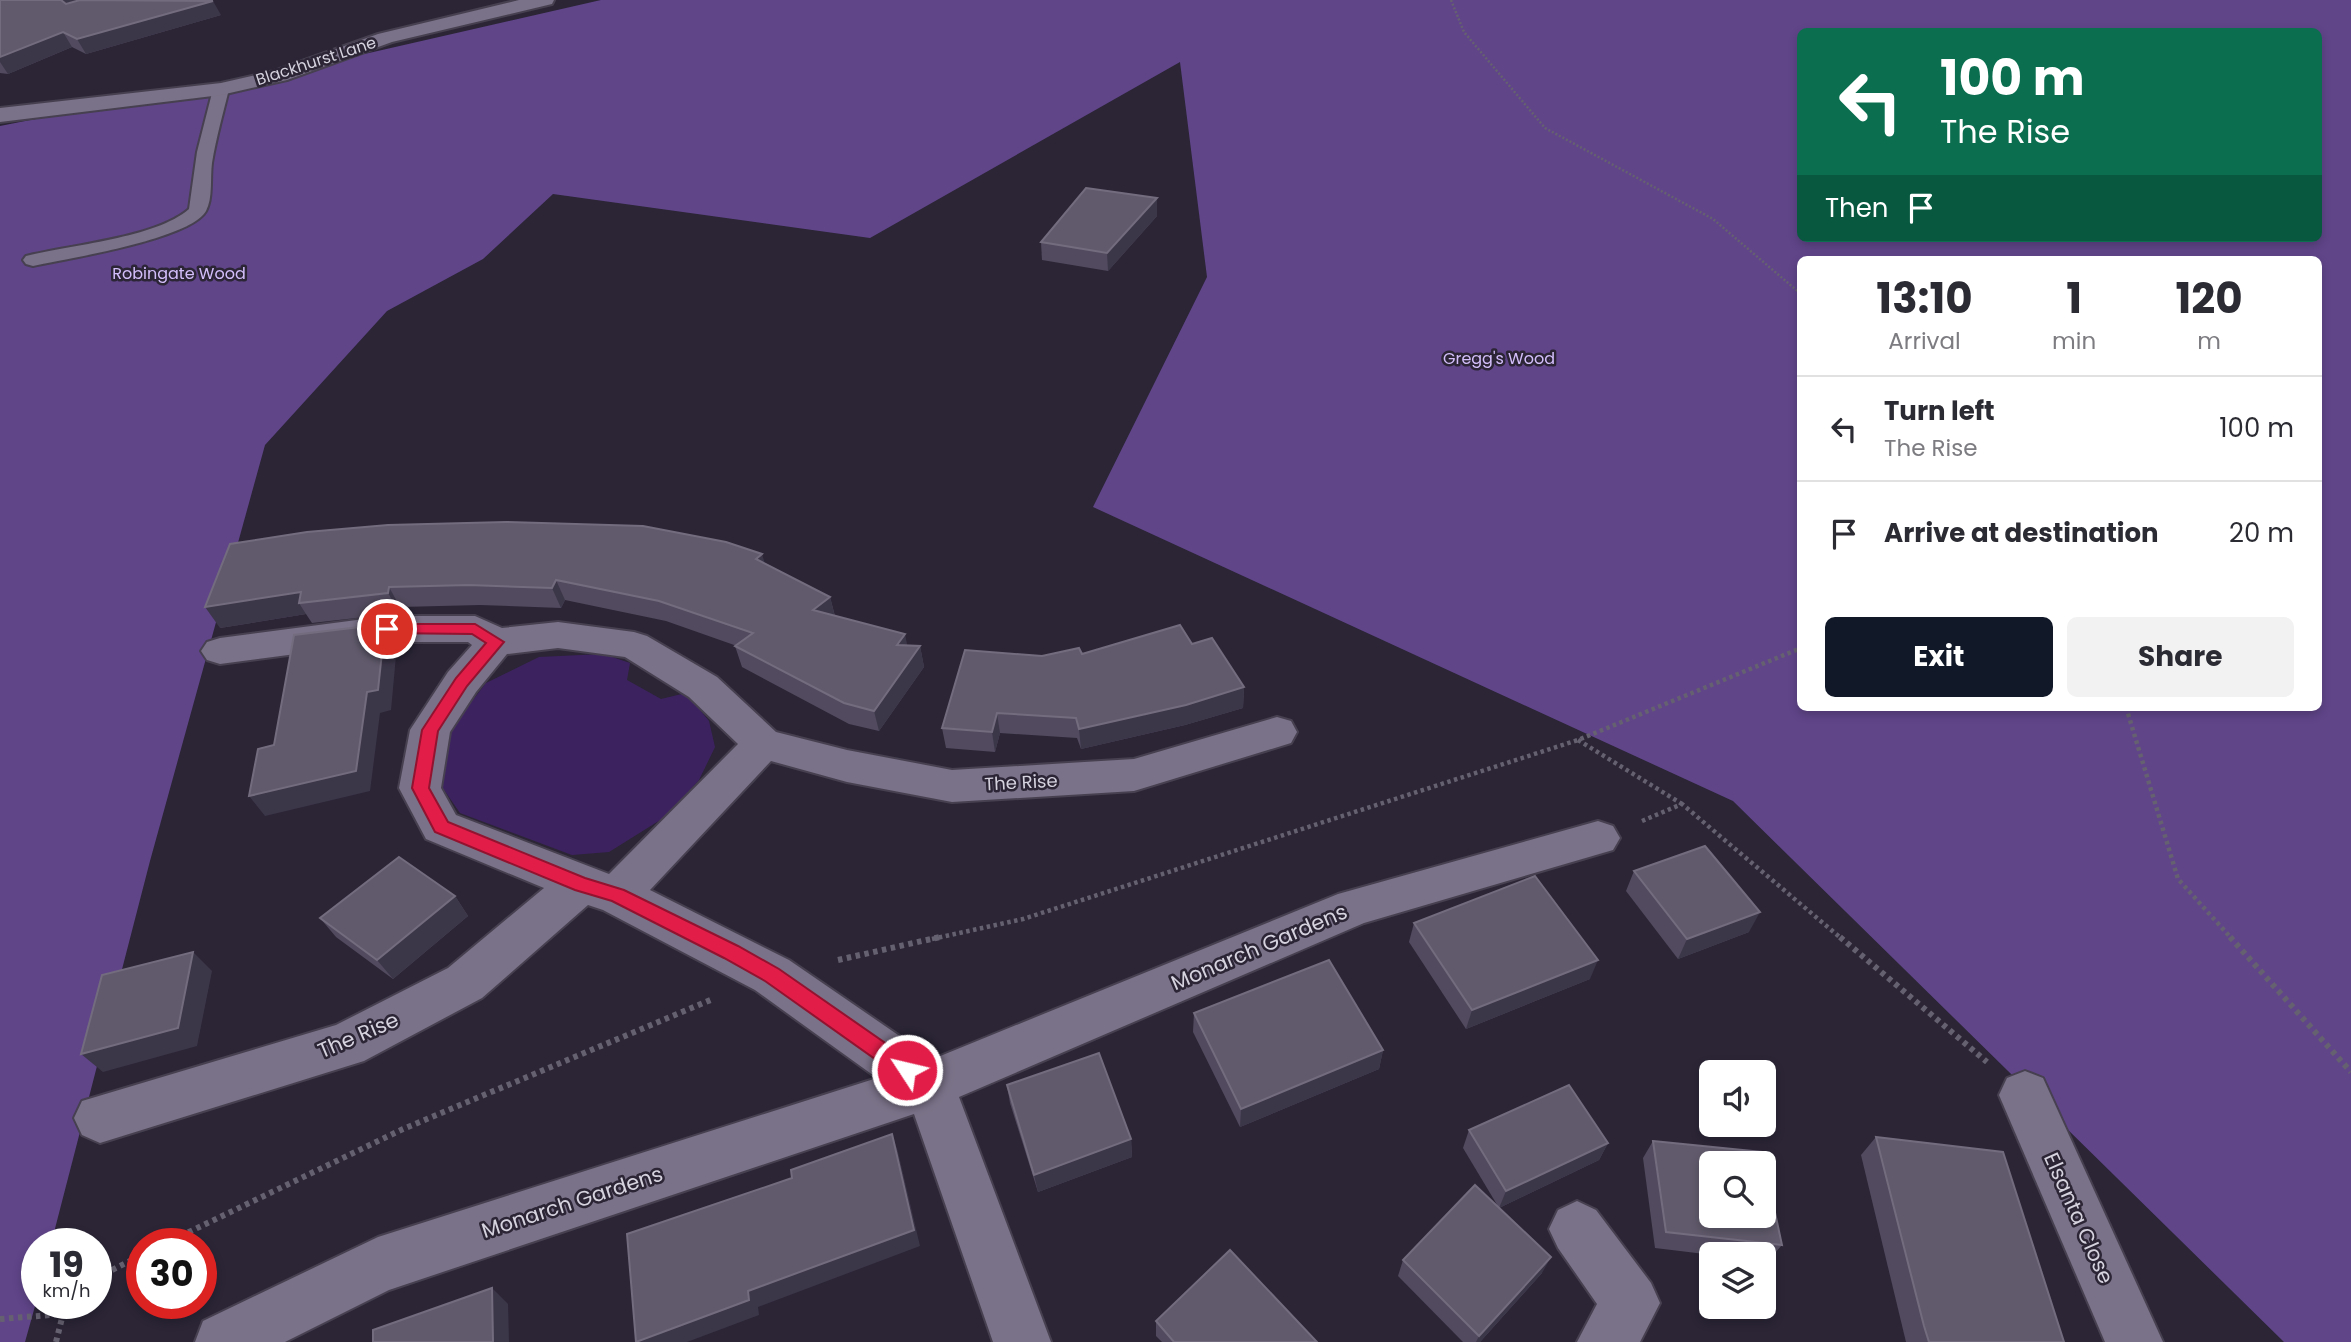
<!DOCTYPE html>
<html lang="en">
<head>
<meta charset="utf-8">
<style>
  :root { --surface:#fff; --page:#f2f2f3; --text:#2b2b33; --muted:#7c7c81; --line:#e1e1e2; --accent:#111827 }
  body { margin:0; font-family:Poppins,sans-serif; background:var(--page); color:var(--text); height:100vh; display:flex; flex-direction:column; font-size:26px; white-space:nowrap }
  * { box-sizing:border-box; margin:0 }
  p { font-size:23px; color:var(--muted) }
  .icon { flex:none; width:38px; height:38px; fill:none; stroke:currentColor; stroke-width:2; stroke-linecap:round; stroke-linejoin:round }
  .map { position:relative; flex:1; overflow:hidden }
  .details { position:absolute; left:1797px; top:256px; width:525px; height:455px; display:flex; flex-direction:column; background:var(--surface); border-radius:10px; box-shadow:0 4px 10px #0003 }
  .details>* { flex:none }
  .guide { position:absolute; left:1797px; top:28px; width:525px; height:214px; border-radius:10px; box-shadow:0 4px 10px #0003; background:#0b6e4f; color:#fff; overflow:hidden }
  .buttons { position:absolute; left:1699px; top:1060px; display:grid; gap:14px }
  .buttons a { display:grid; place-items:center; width:77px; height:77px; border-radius:10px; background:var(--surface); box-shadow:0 4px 10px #0003; font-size:35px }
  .speed { position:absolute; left:21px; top:1228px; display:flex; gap:14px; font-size:35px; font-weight:700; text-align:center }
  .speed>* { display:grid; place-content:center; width:91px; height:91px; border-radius:50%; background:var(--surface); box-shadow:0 4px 10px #0003; line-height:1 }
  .speed small { font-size:18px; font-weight:400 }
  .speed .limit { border:10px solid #d22; background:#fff; color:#111 }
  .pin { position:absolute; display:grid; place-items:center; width:60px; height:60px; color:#fff; margin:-30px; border:4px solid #fff; border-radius:50%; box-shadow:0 2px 7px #0007 }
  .me { position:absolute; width:77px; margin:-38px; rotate:305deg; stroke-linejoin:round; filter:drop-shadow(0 0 5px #0008) }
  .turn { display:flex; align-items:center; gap:24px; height:147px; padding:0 28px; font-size:32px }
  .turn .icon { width:91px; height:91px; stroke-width:2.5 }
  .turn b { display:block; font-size:49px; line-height:60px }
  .then { display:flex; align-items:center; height:66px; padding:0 28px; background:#0003; gap:14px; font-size:26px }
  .eta { display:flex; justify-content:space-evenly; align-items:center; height:119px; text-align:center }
  .eta b { font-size:42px; font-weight:700; line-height:49px }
  .action { display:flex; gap:14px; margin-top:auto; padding:14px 28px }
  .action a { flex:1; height:80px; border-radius:10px; background:var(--accent); color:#fff; font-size:28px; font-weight:700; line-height:80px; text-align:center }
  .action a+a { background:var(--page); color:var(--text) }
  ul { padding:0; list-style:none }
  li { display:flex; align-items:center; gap:21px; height:105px; padding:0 28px; border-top:2px solid var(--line) }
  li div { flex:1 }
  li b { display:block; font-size:26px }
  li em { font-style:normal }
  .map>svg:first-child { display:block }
  .green { fill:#3d2260 }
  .forest { fill:#604589; fill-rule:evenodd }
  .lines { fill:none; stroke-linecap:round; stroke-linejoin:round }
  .lane-casing { stroke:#464050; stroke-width:4 }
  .street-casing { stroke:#464050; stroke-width:4 }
  .path-far2 { stroke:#666170; stroke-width:2.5; stroke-dasharray:2 2; stroke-linecap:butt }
  .path-far1 { stroke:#666170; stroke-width:4.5; stroke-dasharray:3.5 3.5; stroke-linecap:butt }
  .path { stroke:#666170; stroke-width:6; stroke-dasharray:4.5 4.5; stroke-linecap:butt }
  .lane { fill:#7a7288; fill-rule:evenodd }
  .street { fill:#7a7288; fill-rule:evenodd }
  .wall { fill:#524b5f }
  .shaded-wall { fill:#3c3649 }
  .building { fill:#605a6c; stroke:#736c7e; stroke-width:2; fill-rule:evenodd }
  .route { fill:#e11d48; stroke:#92132f; stroke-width:2 }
  .labels { text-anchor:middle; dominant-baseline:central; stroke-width:5; stroke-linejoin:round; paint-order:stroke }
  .far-street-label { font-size:16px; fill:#d6d2de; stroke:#2b2536 }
  .far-park-label { font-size:16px; fill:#d3befa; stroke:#2b2536 }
  .street-label { font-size:18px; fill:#d6d2de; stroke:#2b2536 }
  .near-street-label { font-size:21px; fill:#d6d2de; stroke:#2b2536 }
</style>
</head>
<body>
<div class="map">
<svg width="2351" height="1342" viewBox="0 0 2351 1342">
  <rect width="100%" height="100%" fill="#2b2536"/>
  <!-- green -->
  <polygon class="green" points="603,654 630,663 627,680 661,699 686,693 709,721 715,747 699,780 665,817 609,852 572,855 460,813 438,781 450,730 486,683 539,657"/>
  <!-- forest -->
  <path class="forest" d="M601,0H2351V1342H2284L1733,801L1093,507L1207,277L1180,62L870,238L553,194L483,259L387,311L265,445L150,861L51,1244H37V1299L25,1342H0V126L369,53ZM1801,32H2319V238H1801ZM1801,259H2319V707H1801Z"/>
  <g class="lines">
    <defs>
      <path id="lane" d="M221,84L229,89C223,114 216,138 212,163C210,178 213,198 206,211C191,239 66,259 33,266L26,264L23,260L26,256C70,245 156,238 189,209L197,152L213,89Z"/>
      <g id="street">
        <polygon points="519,0 554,0 552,4 392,42 287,80 221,95 0,122 0,108 221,83 274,71 378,34"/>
        <path d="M387,616H475L502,628L558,622L634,632L647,636L717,677L776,732L847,750L952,770L1134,759L1277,717L1291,721L1297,732L1291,743L1134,791L952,802L847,782L771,761L650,890L789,960L933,1059L1338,894L1598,821L1613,826L1620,838L1613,850L1364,923L959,1097L1051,1342H993L914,1114L389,1290L285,1342H195L203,1321L378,1237L877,1078L755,990L603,910L588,905L482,998L364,1061L100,1143L82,1135L74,1118L82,1101L336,1025L448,968L544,888L426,839L399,788L410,730L448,672L472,645L468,642H387L220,664L207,660L201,651L207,642L220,638ZM558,648L625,657L689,697L738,744L609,874L456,815L441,788L450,732L476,692L507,654Z"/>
        <polygon points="2025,1071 2043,1078 2163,1342 2105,1342 1999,1095 2007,1078"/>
        <polygon points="1577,1201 1596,1210 1651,1283 1660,1303 1640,1342 1577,1342 1597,1304 1558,1248 1549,1229 1558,1210"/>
      </g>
    </defs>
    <!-- lane casing -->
    <use href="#lane" class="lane-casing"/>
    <!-- street casing -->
    <use href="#street" class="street-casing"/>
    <!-- path-far2 -->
    <polyline class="path-far2" points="1451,0 1464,32 1545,128 1713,219 1801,294"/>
    <!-- path-far1 -->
    <g class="path-far1">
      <polyline points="2126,707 2178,879 2232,939"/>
      <polyline points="1578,740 1682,804"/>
      <polyline points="1642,821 1682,804 1842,939"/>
      <polyline points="932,939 1023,919 1578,740 1801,648"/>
    </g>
    <!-- path -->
    <g class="path">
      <polyline points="1840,937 1987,1062"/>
      <polyline points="2230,937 2351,1072"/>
      <polyline points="838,960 940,937"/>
      <polyline points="164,1244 403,1129 713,999"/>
      <polyline points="96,1278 142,1255"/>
      <polyline points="0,1319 63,1314 73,1304"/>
      <polyline points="56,1342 63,1314"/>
    </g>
    <!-- lane -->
    <use href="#lane" class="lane"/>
    <!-- street -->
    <use href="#street" class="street"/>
  </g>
  <!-- wall -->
  <g class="wall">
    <polygon points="0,0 221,15 86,54 72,47 8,74 0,73"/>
    <polygon points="1157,216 1108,271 1042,260 1041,242"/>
    <polygon points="230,544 765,563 830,597 835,616 907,645 920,646 924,667 879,731 849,724 742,667 735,646 737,646 666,621 565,600 561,608 480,605 400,607 400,613 312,623 306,614 220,628"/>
    <polygon points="1192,644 1244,687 1243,708 1185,725 1081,749 1077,738 1000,733 995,752 946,748 942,728 1082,654"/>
    <polygon points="1634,871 1749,932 1678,959 1626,891"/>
    <polygon points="455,896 468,916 393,979 336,937 320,918"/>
    <polygon points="1414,923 1590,979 1466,1029 1409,942"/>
    <polygon points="1194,1013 1383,1050 1379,1069 1240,1127 1193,1032"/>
    <polygon points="1007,1085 1131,1139 1132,1157 1038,1192 1010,1103"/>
    <polygon points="1469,1130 1608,1143 1599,1160 1499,1208 1463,1148"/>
    <polygon points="1876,1137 2064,1342 1906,1342 1861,1155"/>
    <polygon points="1653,1141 1782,1245 1768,1261 1764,1261 1764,1255 1713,1255 1655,1248 1643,1158"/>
    <polygon points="1403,1260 1542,1273 1480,1342 1463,1342 1398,1276"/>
    <polygon points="1156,1321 1317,1342 1162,1342 1156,1336"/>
  </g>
  <!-- shaded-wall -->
  <g class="shaded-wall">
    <polygon points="56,0 80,0 66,3"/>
    <polygon points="213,1 221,15 86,54 77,39"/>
    <polygon points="63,32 72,47 8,74 0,62 0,57"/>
    <polygon points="1157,198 1157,216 1108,271 1107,253"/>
    <polygon points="762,554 768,574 756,559"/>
    <polygon points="556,580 565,600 561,608 552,588"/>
    <polygon points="389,587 400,607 400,613 388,593"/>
    <polygon points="301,592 299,603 306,614 220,628 205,607"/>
    <polygon points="830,597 835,617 813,610"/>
    <polygon points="385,624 397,645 391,710 380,713 370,791 265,816 249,796"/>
    <polygon points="905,634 909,654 897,645"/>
    <polygon points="920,646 924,667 879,731 874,711"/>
    <polygon points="1244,687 1243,708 1185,725 1081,749 1079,729"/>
    <polygon points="997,713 1000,733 995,752 992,732"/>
    <polygon points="455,896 468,916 393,979 377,960"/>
    <polygon points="1760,912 1749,932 1678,959 1687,939"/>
    <polygon points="193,952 212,971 197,1046 103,1072 81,1054"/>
    <polygon points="1598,960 1590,979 1466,1029 1472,1010"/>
    <polygon points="1383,1050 1379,1069 1240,1127 1241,1109"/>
    <polygon points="892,1134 898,1152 920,1246 758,1307 759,1315 687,1342 636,1342 748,1291"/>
    <polygon points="1131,1139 1132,1157 1038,1192 1034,1175"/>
    <polygon points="1608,1143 1599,1160 1499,1208 1506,1191"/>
    <polygon points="1551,1257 1542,1273 1480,1342 1476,1342 1479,1336"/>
    <polygon points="492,1288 508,1304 509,1342 493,1342"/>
  </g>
  <!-- building -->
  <g class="building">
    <polygon points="0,0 61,0 66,4 80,0 213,1 77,39 63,32 0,57"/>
    <polygon points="1086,188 1157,198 1107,253 1041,242"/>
    <polygon points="506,522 643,526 726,542 762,554 756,559 830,597 813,610 905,634 897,645 920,646 874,711 844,703 735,646 753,633 659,601 556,580 552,588 469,585 389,587 388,593 299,603 301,592 205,607 230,544 307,532 388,525"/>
    <polygon points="385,624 378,690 367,692 356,771 249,796 258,749 274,745 294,635"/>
    <polygon points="1180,625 1192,644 1212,638 1244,687 1186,705 1079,729 1076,718 997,713 992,732 942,728 965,650 1042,656 1079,648 1082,654"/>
    <polygon points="1705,846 1760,912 1687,939 1634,871"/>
    <polygon points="399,857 455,896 377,960 320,918"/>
    <polygon points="1535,876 1598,960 1472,1010 1414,923"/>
    <polygon points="193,952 178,1028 81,1054 102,975"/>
    <polygon points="1329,960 1383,1050 1241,1109 1194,1013"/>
    <polygon points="1099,1053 1131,1139 1034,1175 1007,1085"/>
    <polygon points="1569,1085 1608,1143 1506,1191 1469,1130"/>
    <polygon points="892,1134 914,1230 748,1291 749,1300 636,1342 627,1234 792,1178 791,1170"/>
    <polygon points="1876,1137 2003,1152 2064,1342 1929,1342 1924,1326"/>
    <path d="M1653,1141L1762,1152L1782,1245L1666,1232ZM1712,1164H1764V1216H1712Z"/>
    <polygon points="1475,1185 1551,1257 1479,1336 1403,1260"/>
    <polygon points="1230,1250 1317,1342 1174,1342 1156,1321"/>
    <polygon points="492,1288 493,1342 373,1342 373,1330"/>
  </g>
  <!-- route -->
  <polygon class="route" points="387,624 475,624 504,642 467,686 438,731 429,788 448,822 585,878 624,890 738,946 779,969 914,1063 917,1070 914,1076 907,1079 899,1076 765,981 724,958 612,901 575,890 435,832 412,788 422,730 456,678 486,643 472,634 382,633 379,629 382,625"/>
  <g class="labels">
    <!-- far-street labels -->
    <g class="far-street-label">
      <text transform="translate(316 61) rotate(-18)">Blackhurst Lane</text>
    </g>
    <!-- far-park labels -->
    <g class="far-park-label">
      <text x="179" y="273">Robingate Wood</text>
      <text x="1499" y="358">Gregg's Wood</text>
    </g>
    <!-- street labels -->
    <g class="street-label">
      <text transform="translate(1021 782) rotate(-3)">The Rise</text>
    </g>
    <!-- near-street labels -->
    <g class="near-street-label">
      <text transform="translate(1259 947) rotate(-23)">Monarch Gardens</text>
      <text transform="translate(358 1035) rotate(-23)">The Rise</text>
      <text transform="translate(572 1202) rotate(-18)">Monarch Gardens</text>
      <text transform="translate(2079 1218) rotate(66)">Elsanta Close</text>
    </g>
  </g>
</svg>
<div class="buttons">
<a><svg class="icon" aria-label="sound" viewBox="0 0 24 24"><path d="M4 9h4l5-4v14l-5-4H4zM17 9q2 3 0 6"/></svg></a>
<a><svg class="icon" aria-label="search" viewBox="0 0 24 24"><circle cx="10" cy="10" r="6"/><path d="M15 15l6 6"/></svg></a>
<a><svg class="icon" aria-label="layers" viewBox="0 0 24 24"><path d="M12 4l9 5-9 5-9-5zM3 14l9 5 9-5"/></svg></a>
</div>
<div class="speed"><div>19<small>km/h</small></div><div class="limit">30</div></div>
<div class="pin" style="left:387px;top:629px;background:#d93025"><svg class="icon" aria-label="arrive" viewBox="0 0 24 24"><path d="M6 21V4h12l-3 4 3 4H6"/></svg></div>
<svg class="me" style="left:907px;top:1070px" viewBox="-20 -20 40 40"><circle r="17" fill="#e11d48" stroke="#fff" stroke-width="3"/><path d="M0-11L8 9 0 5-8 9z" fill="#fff"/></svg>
<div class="guide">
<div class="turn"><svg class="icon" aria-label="left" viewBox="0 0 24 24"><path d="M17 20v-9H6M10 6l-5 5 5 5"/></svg><div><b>100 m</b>The Rise</div></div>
<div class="then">Then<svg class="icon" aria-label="arrive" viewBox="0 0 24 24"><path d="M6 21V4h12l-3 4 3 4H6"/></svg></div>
</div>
<section class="details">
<div class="eta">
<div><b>13:10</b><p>Arrival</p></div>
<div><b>1</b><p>min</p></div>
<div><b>120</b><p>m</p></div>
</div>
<ul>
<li><svg class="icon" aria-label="left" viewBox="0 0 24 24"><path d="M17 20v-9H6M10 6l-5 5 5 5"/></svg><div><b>Turn left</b><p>The Rise</p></div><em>100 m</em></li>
<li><svg class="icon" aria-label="arrive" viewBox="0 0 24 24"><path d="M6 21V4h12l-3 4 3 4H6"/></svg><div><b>Arrive at destination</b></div><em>20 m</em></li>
</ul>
<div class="action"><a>Exit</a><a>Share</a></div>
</section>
</div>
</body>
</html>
